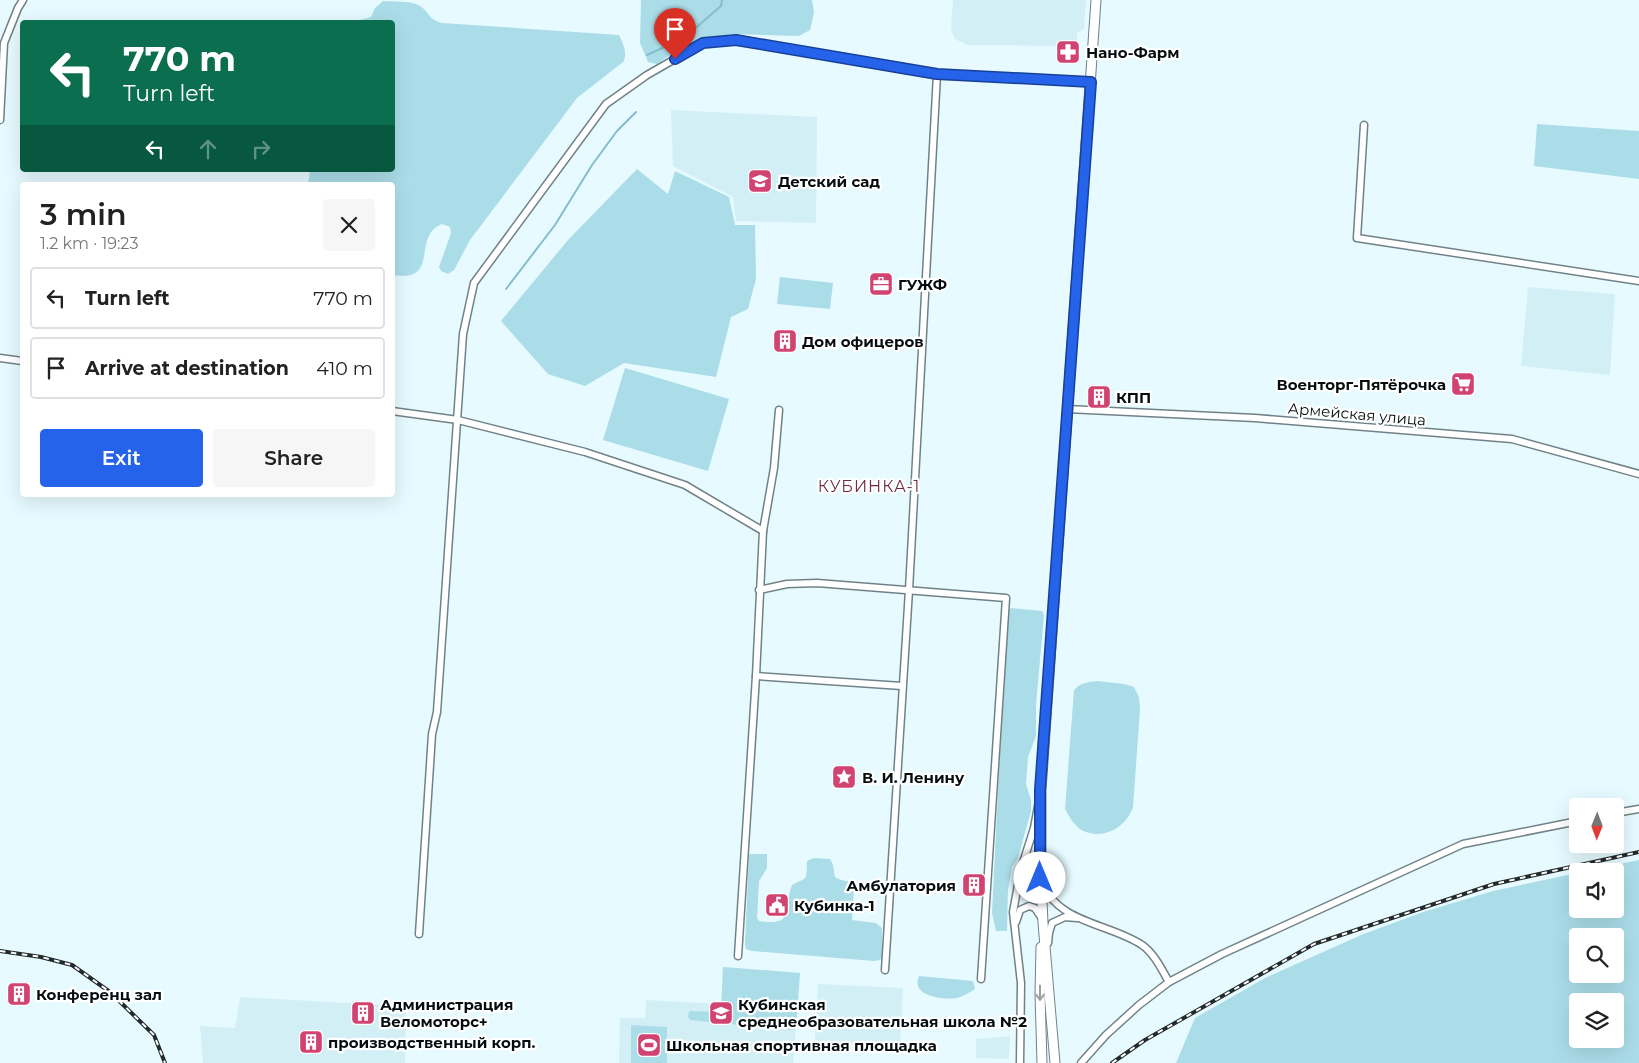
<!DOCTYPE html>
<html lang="en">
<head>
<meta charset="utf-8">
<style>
  :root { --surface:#fff; --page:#f6f6f6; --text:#222; --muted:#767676; --line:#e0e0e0; --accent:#2563eb }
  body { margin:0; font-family:Montserrat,sans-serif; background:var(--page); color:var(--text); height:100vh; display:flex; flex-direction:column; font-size:19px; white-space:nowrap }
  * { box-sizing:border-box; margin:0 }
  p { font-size:16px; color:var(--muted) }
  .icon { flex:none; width:28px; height:28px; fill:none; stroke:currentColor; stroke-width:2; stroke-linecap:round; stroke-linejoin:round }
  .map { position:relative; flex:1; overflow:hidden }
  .panel { position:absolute; left:20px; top:182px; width:375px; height:315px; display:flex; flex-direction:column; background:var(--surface); border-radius:5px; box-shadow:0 5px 20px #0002 }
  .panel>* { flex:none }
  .banner { position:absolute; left:20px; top:20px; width:375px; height:152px; border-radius:5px; box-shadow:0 5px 20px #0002; background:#0b6e4f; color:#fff; overflow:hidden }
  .needle { width:32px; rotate:181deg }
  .tools { position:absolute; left:1569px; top:798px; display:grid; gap:10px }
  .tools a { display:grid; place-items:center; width:55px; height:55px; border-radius:5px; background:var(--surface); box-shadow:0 5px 20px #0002; font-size:25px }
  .pin { position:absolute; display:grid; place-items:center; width:42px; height:42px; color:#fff; margin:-51px -21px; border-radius:50% 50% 50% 0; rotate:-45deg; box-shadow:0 0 5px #0007 }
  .pin .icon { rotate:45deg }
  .me { position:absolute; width:55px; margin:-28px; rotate:0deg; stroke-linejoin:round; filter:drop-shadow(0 0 4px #0008) }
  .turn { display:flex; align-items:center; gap:18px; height:105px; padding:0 20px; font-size:22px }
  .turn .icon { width:65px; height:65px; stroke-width:2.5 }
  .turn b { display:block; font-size:35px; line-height:42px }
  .lanes { display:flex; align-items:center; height:48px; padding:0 20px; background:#0003; justify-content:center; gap:25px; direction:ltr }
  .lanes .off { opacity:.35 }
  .round { display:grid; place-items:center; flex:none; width:52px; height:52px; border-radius:5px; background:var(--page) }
  .headline { display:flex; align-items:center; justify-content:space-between; height:85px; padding:0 20px }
  h1 { font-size:30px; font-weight:600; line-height:38px }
  .primary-button { display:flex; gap:10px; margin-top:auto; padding:10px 20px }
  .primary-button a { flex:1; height:58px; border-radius:5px; background:var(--accent); color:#fff; font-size:20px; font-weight:600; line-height:58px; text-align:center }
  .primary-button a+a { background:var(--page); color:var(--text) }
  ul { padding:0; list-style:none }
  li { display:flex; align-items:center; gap:15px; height:62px; margin:0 10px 8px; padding:0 10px; border:2px solid var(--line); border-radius:5px }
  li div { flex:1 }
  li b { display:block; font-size:19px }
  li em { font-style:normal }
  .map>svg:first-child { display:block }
  .built { fill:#d3eff6 }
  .green { fill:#abdde9; fill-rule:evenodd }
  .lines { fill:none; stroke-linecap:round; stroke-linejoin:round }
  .stream { stroke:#85bdcb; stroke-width:2 }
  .minor-casing { stroke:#718287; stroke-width:9 }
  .secondary-casing { stroke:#718287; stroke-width:11 }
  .minor { stroke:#fff; stroke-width:6 }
  .secondary { stroke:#fff; stroke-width:9 }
  .rail-casing { stroke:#232a2c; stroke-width:4 }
  .rail { stroke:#fff; stroke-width:2; stroke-dasharray:5.5; stroke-linecap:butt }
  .oneway { stroke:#9c9e9f }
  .route-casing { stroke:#184099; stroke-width:12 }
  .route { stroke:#2563eb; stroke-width:9 }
  .labels { text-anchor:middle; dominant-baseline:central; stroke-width:4.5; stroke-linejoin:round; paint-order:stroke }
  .poi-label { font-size:15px; font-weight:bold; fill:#070d0e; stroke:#fff; text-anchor:start }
  .street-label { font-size:15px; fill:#070d0e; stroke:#fff }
  .neighbourhood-label { font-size:16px; letter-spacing:1px; fill:#712b3f; stroke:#fff }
</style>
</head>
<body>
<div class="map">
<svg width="1639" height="1063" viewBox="0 0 1639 1063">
  <rect width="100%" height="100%" fill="#e6faff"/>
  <!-- built -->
  <g class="built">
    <polygon points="953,0 1086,0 1084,29 1077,33 1077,46 967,45 955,39 951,29"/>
    <polygon points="671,110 817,117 816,223 736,221 733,197 673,166"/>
    <polygon points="1528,287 1615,294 1610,375 1521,366"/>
    <polygon points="723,967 800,973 793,1063 619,1063 620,1018 645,1018 646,1000 721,1004"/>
    <polygon points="818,984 903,988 900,1046 815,1042"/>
    <polygon points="240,997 402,1006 406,1010 405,1063 203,1063 200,1026 235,1028"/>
    <polygon points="1010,1036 1009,1059 976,1058 976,1039"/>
  </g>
  <!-- green -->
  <g class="green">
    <polygon points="641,0 812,0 814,13 810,30 799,36 733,34 700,41 677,50 657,64 648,62 640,43"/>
    <path d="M383,1C394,2 410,0 420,6C430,13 428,19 442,23L619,35C623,43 628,54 623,62L577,98L470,240L454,270L448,274L441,271L439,267L451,233L450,227L442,224C411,236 441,283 393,275L392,185H308L310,170H392V22H352L371,17L375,8Z"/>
    <polygon points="1537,124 1639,131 1639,179 1534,166"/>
    <polygon points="637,169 668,194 675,171 729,197 735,225 755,225 756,279 748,309 731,317 716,377 624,363 585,386 548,374 501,321 568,240"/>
    <polygon points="780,277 833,283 830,309 777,304"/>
    <polygon points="625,368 729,399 708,471 603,440"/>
    <polygon points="1011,608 1042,611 1044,615 1036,705 1036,736 1028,757 1026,784 1031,800 1031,811 1018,858 1012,867 1008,889 1007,931 996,931 992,913 1007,612"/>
    <path d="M1097,681L1124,684L1134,687L1139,697L1140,709L1133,807C1127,826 1106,839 1086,832C1076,829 1070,818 1065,809L1074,690C1080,683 1088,682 1097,681Z"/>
    <path d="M749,854H767V868L759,881L757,918L759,921C796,927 783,908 792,885C809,876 806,882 807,861L814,858L830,859C840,876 825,878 852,882L854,886L852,920L876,923L882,928V958L880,960L874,961L752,951L746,949L745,945Z"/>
    <path d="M1639,860V1063H1176L1195,1018L1265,978L1361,935L1423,912L1493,891L1577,873L1578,909H1615V871H1587ZM1578,936H1615V974H1578ZM1578,1001H1615V1039H1578Z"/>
    <polygon points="723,967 800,973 796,1029 791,1030 690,1020 688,1017 689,1011 721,1012"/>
    <path d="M919,976L973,981L975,989C969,993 964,996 957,998C944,1000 910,997 919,976Z"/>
    <polygon points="631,1025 667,1027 667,1063 631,1063"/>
  </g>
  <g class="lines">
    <!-- stream -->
    <g class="stream">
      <polyline points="647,55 684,38 721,6 722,0"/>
      <polyline points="506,289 555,225 592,165 617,131 636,112"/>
    </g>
    <defs>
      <g id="minor">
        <polyline points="0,120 4,43 18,8 23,0"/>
        <polyline points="1364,125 1357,238 1639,281"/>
        <polyline points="0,358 22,361"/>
        <polyline points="1067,409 1255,418 1512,439 1639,474"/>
        <polyline points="392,411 458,420 585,452 685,485 763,531"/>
        <polyline points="759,590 787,584 817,583 1006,598 981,979"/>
        <polyline points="756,676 902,686"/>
        <polyline points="1615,813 1639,809"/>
        <path d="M1043,884C1058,923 1111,924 1142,945C1154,953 1162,970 1169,982"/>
        <polyline points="1016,922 1020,910 1029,906 1035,908 1041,917"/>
        <polyline points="419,934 432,734 437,712 463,334 474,283 606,104 647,75 703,43 736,39 937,74 1091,82"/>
        <polyline points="1048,943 1049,933 1052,923 1065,917 1077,918"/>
        <polyline points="738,956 756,676 763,531 774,468 779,410"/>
        <polyline points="885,970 909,590 937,74"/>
        <polyline points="1020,1063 1021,983 1013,912 1021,869 1034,828 1038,806"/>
        <polyline points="1081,1063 1106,1035 1139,1005 1169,982 1222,954 1463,844 1578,821"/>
      </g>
      <g id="secondary">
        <polyline points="1041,947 1040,994 1042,1063"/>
        <polyline points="1055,1063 1043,923 1041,878 1041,790 1096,0"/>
      </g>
    </defs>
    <!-- minor casing -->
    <use href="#minor" class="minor-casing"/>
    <!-- secondary casing -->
    <use href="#secondary" class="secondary-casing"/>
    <!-- minor -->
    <use href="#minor" class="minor"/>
    <!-- secondary -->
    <use href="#secondary" class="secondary"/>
    <defs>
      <g id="rail">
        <polyline points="0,951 41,957 72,965 110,992 154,1035 165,1063"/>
        <polyline points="1112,1063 1145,1040 1314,944 1494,884 1639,852"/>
      </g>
    </defs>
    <!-- rail casing -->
    <use href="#rail" class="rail-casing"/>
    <!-- rail -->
    <use href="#rail" class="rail"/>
  </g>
  <!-- one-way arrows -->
  <defs><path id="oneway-shaft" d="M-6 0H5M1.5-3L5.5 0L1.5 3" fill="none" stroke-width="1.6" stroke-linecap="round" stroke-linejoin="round" transform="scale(1.25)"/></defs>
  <use class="oneway" href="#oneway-shaft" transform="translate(1040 993) rotate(90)"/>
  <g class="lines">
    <defs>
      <polyline id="route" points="675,59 703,43 736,40 937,74 1091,82 1040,790 1040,878"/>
    </defs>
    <!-- route casing -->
    <use href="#route" class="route-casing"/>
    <!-- route -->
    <use href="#route" class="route"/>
  </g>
  <!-- icons -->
  <defs>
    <symbol id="pharmacy-square" viewBox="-11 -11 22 22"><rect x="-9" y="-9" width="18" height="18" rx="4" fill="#d14471" stroke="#fff"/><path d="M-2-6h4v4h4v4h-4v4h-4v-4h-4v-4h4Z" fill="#fff"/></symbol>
    <symbol id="school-square" viewBox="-11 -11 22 22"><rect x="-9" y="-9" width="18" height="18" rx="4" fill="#d14471" stroke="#fff"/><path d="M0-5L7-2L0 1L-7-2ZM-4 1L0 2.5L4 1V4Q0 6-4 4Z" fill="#fff"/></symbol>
    <symbol id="office-square" viewBox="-11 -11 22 22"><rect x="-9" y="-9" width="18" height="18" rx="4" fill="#d14471" stroke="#fff"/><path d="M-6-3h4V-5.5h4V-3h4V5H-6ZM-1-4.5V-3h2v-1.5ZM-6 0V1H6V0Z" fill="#fff"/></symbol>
    <symbol id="building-square" viewBox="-11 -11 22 22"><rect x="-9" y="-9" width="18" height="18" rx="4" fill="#d14471" stroke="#fff"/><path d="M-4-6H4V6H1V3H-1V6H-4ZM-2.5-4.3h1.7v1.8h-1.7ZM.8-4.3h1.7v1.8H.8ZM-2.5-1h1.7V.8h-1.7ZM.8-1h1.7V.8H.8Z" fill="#fff"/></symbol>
    <symbol id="supermarket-square" viewBox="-11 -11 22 22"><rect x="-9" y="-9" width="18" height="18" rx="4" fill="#d14471" stroke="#fff"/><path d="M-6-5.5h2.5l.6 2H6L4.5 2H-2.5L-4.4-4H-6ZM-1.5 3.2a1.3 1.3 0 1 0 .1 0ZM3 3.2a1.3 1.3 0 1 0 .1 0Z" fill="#fff"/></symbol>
    <symbol id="sight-square" viewBox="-11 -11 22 22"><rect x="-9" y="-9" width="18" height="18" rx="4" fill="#d14471" stroke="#fff"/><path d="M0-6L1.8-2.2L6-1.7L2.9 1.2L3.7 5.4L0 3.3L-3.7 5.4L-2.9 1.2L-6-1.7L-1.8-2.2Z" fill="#fff"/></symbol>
    <symbol id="civic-square" viewBox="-11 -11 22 22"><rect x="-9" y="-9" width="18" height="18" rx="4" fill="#d14471" stroke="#fff"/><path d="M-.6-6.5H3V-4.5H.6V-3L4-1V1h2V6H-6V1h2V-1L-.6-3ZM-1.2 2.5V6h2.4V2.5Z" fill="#fff"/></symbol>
    <symbol id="stadium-square" viewBox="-11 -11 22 22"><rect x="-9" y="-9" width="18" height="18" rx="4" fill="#d14471" stroke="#fff"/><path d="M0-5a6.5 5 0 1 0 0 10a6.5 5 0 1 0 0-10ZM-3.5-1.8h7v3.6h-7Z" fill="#fff"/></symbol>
  </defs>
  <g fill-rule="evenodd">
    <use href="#pharmacy-square" x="1054" y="38" width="28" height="28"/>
    <use href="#school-square" x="746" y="167" width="28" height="28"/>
    <use href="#office-square" x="867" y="270" width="28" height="28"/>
    <use href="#building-square" x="771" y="327" width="28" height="28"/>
    <use href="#supermarket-square" x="1449" y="370" width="28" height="28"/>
    <use href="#building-square" x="1085" y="383" width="28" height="28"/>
    <use href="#sight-square" x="830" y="763" width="28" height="28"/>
    <use href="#building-square" x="960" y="871" width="28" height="28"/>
    <use href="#civic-square" x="763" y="891" width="28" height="28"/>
    <use href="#building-square" x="5" y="980" width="28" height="28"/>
    <use href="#building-square" x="349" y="999" width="28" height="28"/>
    <use href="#school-square" x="707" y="999" width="28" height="28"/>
    <use href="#building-square" x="297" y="1028" width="28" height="28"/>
    <use href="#stadium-square" x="635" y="1031" width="28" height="28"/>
  </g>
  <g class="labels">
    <!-- poi labels -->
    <g class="poi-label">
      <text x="1086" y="52">Нано-Фарм</text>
      <text x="778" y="181">Детский сад</text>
      <text x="898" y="284">ГУЖФ</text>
      <text x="802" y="341">Дом офицеров</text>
      <text x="1446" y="384" text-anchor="end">Военторг-Пятёрочка</text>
      <text x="1116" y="397">КПП</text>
      <text x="862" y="777">В. И. Ленину</text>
      <text x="956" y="885" text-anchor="end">Амбулатория</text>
      <text x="794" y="905">Кубинка-1</text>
      <text x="36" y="994">Конференц зал</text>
      <text x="380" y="1004">Администрация<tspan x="380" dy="17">Веломоторс+</tspan></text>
      <text x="738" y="1004">Кубинская<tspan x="738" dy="17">среднеобразовательная школа №2</tspan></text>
      <text x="328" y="1042">производственный корп.</text>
      <text x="666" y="1045">Школьная спортивная площадка</text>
    </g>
    <!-- street labels -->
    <g class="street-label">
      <text transform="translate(1357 414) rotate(5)">Армейская улица</text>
    </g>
    <!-- neighbourhood labels -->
    <g class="neighbourhood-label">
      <text x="869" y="486">КУБИНКА-1</text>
    </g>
  </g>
</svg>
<div class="tools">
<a><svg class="needle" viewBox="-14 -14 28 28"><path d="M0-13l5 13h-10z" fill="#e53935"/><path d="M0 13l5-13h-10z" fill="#767676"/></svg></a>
<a><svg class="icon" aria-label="sound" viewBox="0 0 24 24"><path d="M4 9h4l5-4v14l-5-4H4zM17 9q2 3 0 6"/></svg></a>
<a><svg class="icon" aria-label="search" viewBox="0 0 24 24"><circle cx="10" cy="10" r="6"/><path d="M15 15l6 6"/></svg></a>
<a><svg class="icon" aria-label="layers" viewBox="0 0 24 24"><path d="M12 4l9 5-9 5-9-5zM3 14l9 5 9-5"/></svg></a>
</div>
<div class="pin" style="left:675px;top:59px;background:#d93025"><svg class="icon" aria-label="arrive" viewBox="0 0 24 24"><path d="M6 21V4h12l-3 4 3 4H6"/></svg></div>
<svg class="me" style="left:1040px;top:878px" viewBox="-20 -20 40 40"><circle r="19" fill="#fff"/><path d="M0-13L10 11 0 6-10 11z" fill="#2563eb"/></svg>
<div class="banner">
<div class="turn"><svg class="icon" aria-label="left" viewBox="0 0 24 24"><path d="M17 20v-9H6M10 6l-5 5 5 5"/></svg><div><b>770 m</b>Turn left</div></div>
<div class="lanes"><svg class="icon" aria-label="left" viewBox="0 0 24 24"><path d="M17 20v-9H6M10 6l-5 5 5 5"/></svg><svg class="icon off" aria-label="ahead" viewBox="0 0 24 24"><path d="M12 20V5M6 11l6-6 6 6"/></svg><svg class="icon off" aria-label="right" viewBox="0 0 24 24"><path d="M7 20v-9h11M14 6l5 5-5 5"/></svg></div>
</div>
<section class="panel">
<div class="headline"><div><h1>3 min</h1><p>1.2 km · 19:23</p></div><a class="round"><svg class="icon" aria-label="close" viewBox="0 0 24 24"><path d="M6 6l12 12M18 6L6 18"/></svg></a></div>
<ul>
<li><svg class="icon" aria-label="left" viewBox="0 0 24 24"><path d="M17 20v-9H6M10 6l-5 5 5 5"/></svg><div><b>Turn left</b></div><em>770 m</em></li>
<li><svg class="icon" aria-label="arrive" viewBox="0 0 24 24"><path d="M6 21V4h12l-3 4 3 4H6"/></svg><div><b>Arrive at destination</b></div><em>410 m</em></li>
</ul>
<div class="primary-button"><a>Exit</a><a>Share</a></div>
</section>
</div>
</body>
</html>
